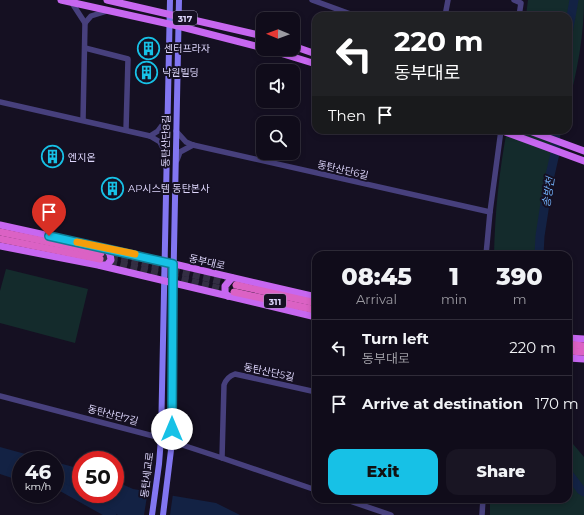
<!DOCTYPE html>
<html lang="en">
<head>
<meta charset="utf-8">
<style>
  :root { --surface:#100c1a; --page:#191523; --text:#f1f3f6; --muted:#9c9ba2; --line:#302c39; --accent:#17c1e6 }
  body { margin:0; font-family:Montserrat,"Noto Sans KR",sans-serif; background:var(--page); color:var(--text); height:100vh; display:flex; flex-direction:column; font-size:15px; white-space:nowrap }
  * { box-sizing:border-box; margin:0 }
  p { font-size:13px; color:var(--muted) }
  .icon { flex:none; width:22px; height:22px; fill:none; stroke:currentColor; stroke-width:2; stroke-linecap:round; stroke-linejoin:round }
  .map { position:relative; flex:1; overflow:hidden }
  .panel { position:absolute; left:312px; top:251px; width:260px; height:252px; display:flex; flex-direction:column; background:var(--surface); border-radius:12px; box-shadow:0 2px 6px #0003,0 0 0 1px var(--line) }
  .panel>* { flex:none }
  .banner { position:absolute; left:312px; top:12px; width:260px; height:122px; border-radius:12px; box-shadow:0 2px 6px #0003,0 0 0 1px var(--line); background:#202124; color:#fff; overflow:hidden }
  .needle { width:26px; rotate:271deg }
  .controls { position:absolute; left:256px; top:12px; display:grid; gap:8px }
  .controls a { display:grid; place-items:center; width:44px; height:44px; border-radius:8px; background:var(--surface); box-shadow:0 2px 6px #0003,0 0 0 1px var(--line); font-size:20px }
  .speed { position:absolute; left:12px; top:451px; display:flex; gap:8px; font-size:20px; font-weight:700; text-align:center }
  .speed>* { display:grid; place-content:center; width:52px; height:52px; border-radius:50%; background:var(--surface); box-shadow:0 2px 6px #0003,0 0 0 1px var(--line); line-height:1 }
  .speed small { font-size:10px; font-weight:400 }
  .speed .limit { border:6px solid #d22; background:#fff; color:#111 }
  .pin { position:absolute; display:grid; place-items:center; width:34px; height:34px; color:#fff; margin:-41px -17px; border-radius:50% 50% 50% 0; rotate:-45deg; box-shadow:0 0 4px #0007 }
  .pin .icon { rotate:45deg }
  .me { position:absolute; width:44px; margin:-22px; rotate:0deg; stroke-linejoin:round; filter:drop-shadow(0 0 3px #0008) }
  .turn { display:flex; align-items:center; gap:14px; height:84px; padding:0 16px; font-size:18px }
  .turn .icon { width:52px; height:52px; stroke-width:2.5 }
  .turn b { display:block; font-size:28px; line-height:34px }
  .then { display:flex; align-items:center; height:38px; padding:0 16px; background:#0003; gap:8px; font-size:15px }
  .eta { display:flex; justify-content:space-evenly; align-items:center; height:68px; text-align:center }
  .eta b { font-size:24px; font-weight:800; line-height:28px }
  .action { display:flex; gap:8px; margin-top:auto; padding:8px 16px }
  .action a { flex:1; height:46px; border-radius:12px; background:var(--accent); color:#111; font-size:16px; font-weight:800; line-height:46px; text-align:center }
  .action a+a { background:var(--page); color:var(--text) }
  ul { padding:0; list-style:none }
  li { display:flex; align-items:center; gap:12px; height:56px; padding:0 16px; border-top:1px solid var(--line) }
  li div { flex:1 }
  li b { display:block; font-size:15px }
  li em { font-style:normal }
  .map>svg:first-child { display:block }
  .green { fill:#142b2c }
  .water { fill:#132244 }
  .pier { fill:#151022 }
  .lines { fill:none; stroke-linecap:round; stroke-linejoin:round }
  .river { stroke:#132244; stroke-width:9 }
  .trunk-tunnel { stroke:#332e43; stroke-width:7; stroke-dasharray:7 3.5; stroke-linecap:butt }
  .tertiary { stroke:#47407d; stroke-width:5.5 }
  .secondary { stroke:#8276f1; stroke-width:6 }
  .primary { stroke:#c767f0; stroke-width:7 }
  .trunk { stroke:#db62c4; stroke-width:7 }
  .route-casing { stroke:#0f7d96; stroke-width:10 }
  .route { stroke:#17c1e6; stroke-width:7 }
  .slow { stroke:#f59e0b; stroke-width:7 }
  .labels { text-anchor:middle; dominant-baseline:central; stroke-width:4; stroke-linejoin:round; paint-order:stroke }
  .shield { fill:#151022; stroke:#a19bba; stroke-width:1 }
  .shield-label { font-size:9px; font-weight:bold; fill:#ddd6fb }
  .poi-label { font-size:10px; fill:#ddd6fb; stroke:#151022; text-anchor:start }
  .street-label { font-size:10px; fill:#ddd6fb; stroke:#151022 }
  .water-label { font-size:11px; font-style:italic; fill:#6eaaf1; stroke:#151022 }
</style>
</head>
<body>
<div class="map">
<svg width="584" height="515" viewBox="0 0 584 515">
  <rect width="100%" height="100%" fill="#151022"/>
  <!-- green -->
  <g class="green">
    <path d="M528,0H584C584,36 577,72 568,106V16H526Z"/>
    <path d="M507,130H562L554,158L538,255H494C495,213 499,171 507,130Z"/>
    <polygon points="6,269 88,289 75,343 0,323 0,291"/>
    <polygon points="568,435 573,444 584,457 584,515 490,515 490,499 568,499"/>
  </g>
  <!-- water -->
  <g class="water">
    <polygon points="0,447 47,460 21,460 21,480 15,479 0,474"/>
    <polygon points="55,462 81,469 81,494 115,494 115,481 133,489 216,503 240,515 118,515 55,482"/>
  </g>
  <!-- pier -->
  <polygon class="pier" points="148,490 173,494 170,515 144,515"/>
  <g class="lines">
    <!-- river -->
    <g class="river">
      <polyline points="568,33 574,0"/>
      <polyline points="539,255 540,236 548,184 556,149 555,130"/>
      <polyline points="568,473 581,490 584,492"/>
      <polyline points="55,483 112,515"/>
    </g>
    <!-- trunk-tunnel -->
    <g class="trunk-tunnel">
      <polyline points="101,253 236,285"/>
      <polyline points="100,259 234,292"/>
    </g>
    <!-- tertiary -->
    <g class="tertiary">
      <polyline points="312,0 356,16"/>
      <polyline points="514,0 521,3 519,16"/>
      <polyline points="72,3 85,23 83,120"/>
      <polyline points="445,16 448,0"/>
      <polyline points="85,23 91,16 107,11"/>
      <polyline points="85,48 128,59 126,130"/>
      <polyline points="0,102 150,136 160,142 166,154"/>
      <polyline points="176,131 186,142 193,145 490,212"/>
      <polyline points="150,136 158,131 167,119"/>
      <polyline points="177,160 180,152 193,145"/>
      <polyline points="486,255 490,212 501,130"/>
      <path d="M316,392L235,374C229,376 226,379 224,385L222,458L316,490"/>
      <polyline points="0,396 161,438 222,458"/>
      <polyline points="344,499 391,515"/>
      <polyline points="482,515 483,499"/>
    </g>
    <!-- secondary -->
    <g class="secondary">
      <polyline points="152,515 159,464 161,438 170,0"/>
      <polyline points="163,515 172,442 173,299 179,0"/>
    </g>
    <!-- primary -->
    <g class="primary">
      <polyline points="61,0 178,26 263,48"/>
      <polyline points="107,0 263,36"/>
      <polyline points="293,46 316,54"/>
      <polyline points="267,49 316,64"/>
      <polyline points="500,130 584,161"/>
      <polyline points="527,130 584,151"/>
      <polyline points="0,225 136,255 316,297"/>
      <polyline points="0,246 98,265 316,317"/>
      <polyline points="100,265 107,265 111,260 110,254 106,249"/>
      <polyline points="228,296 225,293 225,286 232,278"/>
      <polyline points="568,338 584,339"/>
      <polyline points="568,358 584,359"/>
    </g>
    <!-- trunk -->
    <g class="trunk">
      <polyline points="0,232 101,253"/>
      <polyline points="0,239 100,259"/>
      <polyline points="236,285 316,303"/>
      <polyline points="234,292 316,310"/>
      <polyline points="568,344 584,346"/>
      <polyline points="568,351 584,352"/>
    </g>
  </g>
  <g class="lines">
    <defs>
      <polyline id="route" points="49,236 173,264 172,429"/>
    </defs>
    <!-- route casing -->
    <use href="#route" class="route-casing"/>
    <!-- route -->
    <use href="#route" class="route"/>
    <!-- slow -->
    <polyline class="slow" points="77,242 135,254"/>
  </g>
  <!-- icons -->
  <defs>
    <symbol id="building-ring" viewBox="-11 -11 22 22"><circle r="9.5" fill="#151022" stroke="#17c1e6" stroke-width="1.5"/><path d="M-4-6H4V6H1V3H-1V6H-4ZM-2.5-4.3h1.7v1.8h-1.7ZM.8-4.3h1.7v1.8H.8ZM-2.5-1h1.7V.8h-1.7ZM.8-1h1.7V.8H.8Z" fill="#17c1e6"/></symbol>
  </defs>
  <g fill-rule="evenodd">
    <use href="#building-ring" x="136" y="36" width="25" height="25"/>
    <use href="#building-ring" x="134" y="60" width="25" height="25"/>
    <use href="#building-ring" x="40" y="144" width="25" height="25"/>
    <use href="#building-ring" x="100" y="176" width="25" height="25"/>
  </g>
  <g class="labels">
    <!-- shield labels -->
    <g class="shield">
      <rect x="173" y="11" width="24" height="14" rx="3"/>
      <rect x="264" y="294" width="22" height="14" rx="3"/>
    </g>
    <g class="shield-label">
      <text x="185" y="18">317</text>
      <text x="275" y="301">311</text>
    </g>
    <!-- poi labels -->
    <g class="poi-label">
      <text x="164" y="48">센터프라자</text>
      <text x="162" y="72">낙원빌딩</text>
      <text x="68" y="157">엔지온</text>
      <text x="128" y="188">AP시스템 동탄본사</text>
    </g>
    <!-- street labels -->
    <g class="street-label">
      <text transform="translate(166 141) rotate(-89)">동탄산단8길</text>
      <text transform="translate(343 170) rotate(13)">동탄산단6길</text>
      <text transform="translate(207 262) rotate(13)">동부대로</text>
      <text transform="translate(269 372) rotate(12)">동탄산단5길</text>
      <text transform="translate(113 415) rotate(15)">동탄산단7길</text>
      <text transform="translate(147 475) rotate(-83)">동탄세교로</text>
    </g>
    <!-- water labels -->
    <g class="water-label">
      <text transform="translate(548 192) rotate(-81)">송방천</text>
    </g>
  </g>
</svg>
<div class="controls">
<a><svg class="needle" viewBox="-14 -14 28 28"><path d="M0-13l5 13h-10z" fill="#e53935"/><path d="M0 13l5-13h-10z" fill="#9c9ba2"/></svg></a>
<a><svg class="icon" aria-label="sound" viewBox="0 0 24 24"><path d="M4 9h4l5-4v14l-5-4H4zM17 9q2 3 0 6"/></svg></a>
<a><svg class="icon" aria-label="search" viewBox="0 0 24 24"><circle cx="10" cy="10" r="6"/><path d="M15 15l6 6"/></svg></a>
</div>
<div class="speed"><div>46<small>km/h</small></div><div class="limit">50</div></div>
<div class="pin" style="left:49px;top:236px;background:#d93025"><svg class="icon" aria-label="arrive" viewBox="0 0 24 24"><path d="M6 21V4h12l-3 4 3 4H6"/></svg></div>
<svg class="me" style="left:172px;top:429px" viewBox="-20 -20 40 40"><circle r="19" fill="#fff"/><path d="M0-13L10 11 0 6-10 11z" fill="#17c1e6"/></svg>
<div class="banner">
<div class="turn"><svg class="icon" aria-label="left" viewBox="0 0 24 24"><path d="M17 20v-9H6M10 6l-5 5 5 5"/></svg><div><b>220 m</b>동부대로</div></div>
<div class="then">Then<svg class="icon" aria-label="arrive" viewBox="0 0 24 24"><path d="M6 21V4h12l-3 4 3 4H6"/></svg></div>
</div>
<section class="panel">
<div class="eta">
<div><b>08:45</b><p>Arrival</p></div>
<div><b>1</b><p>min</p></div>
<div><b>390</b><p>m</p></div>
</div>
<ul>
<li><svg class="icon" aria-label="left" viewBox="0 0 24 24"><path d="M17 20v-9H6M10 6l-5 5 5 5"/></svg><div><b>Turn left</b><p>동부대로</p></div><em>220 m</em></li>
<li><svg class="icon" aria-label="arrive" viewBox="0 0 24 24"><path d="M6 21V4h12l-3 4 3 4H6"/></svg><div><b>Arrive at destination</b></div><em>170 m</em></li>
</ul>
<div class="action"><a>Exit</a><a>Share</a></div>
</section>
</div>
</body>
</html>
